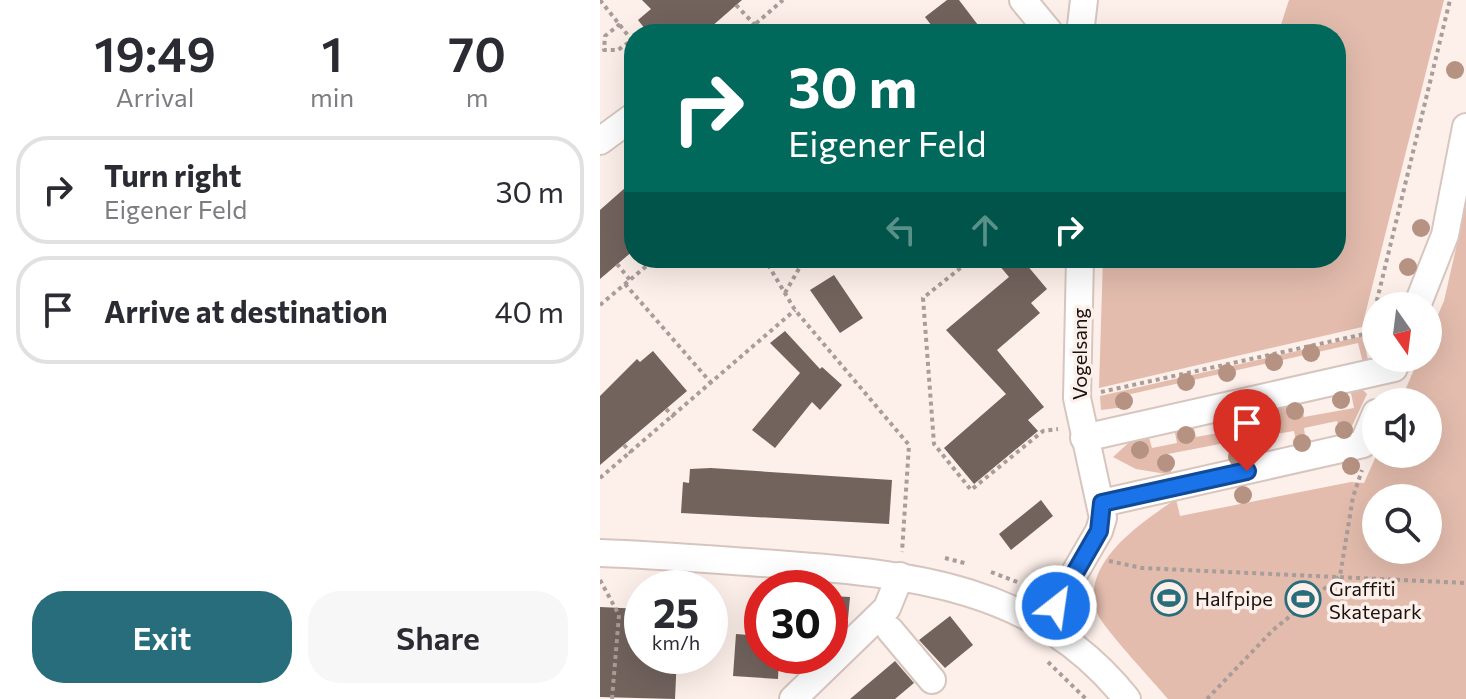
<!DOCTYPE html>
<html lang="en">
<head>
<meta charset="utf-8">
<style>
  :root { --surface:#fff; --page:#f7f7f7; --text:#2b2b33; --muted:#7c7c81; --line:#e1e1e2; --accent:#276d7c }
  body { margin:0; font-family:Commissioner,sans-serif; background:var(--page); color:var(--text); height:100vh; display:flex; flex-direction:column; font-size:30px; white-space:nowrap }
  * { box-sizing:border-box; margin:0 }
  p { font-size:26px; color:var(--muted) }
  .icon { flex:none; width:44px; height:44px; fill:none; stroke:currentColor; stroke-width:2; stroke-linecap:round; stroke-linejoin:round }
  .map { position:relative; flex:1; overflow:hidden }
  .sheet { display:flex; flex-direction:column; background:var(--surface); width:600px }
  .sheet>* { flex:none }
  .top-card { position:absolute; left:24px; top:24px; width:722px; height:244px; border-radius:32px; box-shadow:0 8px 32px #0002; background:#00695c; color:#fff; overflow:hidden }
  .needle { width:52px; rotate:166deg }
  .tools { position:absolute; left:762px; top:292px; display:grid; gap:16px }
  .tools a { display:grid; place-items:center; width:80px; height:80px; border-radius:50%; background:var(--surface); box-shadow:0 8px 32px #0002; font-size:40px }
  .speed { position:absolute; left:24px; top:570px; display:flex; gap:16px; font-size:40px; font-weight:700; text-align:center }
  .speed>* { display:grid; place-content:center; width:104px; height:104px; border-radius:50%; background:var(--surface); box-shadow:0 8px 32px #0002; line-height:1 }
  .speed small { font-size:20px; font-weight:400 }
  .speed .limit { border:12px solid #d22; background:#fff; color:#111 }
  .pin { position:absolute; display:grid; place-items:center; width:68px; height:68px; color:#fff; margin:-82px -34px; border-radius:50% 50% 50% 0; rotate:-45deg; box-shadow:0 0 8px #0007 }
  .pin .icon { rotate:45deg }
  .me { position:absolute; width:88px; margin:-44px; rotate:30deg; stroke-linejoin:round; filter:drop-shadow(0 0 6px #0008) }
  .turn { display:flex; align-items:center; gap:28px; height:168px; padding:0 32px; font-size:36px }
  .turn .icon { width:104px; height:104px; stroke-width:2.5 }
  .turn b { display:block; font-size:56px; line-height:68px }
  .lanes { display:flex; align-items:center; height:76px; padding:0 32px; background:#0003; justify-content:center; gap:40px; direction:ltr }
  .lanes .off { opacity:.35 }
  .eta { display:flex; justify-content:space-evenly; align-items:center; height:136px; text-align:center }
  .eta b { font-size:48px; font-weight:600; line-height:56px }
  .cta { display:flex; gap:16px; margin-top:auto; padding:16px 32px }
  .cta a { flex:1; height:92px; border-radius:32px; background:var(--accent); color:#fff; font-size:32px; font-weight:600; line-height:92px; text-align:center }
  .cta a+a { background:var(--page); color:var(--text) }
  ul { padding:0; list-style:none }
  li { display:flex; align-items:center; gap:24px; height:108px; margin:0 16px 12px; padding:0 16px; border:4px solid var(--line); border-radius:32px }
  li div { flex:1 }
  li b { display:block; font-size:30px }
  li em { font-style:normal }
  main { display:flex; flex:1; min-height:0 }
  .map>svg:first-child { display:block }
  .green { fill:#e3bcad; fill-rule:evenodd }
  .building { fill:#72635d }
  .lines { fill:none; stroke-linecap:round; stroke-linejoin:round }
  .minor-casing { stroke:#d7c6bf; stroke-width:30 }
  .path { stroke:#a89d98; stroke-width:4; stroke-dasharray:4 4; stroke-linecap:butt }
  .minor { stroke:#fff; stroke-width:26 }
  .tree { fill:#b69282 }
  .route-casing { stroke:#114b97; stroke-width:20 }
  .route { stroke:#1a73e8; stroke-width:14 }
  .labels { text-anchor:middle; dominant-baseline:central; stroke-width:7; stroke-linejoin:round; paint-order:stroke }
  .street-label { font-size:20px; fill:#181210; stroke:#fdefe9 }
  .poi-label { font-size:20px; fill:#181210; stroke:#fdefe9; text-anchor:start }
</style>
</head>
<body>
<main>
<section class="sheet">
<div class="eta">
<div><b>19:49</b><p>Arrival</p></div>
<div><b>1</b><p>min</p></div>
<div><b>70</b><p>m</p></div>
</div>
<ul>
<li><svg class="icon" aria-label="right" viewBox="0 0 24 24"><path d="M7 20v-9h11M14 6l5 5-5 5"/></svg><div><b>Turn right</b><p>Eigener Feld</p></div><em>30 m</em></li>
<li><svg class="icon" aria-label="arrive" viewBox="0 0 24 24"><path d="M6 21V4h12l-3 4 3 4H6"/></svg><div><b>Arrive at destination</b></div><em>40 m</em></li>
</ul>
<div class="cta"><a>Exit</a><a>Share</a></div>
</section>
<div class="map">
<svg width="866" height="699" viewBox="0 0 866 699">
  <rect width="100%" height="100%" fill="#fdefe9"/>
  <!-- green -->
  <g class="green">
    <polygon points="689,0 844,0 762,327 499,388 503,258 736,258 736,34 678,34"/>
    <path d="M866,204V699H568C554,682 504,629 497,613C478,563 544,521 576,499L580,516L751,482L764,483L777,454H828V402H800L819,358H828V338L844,301ZM776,498H828V550H776Z"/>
    <polygon points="763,336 768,360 763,363 758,343 522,396 524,407 501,410 500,396"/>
    <polygon points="759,386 767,394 745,441 742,441 737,421 704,428 707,449 698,451 694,431 639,440 642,462 634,464 630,442 568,454 572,475 536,469 513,457 546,427 552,448 577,443 573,423 592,420 596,437 673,423 669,405 699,398 704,417 754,408 750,388"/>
  </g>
  <!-- building -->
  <g class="building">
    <polygon points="42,0 142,0 103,34 49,34 38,20 51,9"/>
    <polygon points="347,0 359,0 378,25 366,34 338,34 325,17"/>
    <polygon points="34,180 34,250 0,279 0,210"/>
    <polygon points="393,258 421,258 447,289 431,303 440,313 397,350 444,407 428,420 438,431 374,484 344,448 406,394 346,330 409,277"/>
    <polygon points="234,275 263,318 240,333 210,290"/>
    <polygon points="185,331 220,369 222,367 242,385 220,410 212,402 175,448 152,430 200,373 170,343"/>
    <polygon points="53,351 87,391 0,465 0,396 37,359 40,362"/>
    <polygon points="111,468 292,480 289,524 81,513 83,482 89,483 90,469"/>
    <polygon points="441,500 453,516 411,550 399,534"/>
    <polygon points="230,596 250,597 248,619 230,618"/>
    <polygon points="0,607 42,609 42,656 77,656 75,699 0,697"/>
    <polygon points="350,616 373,645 345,668 319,640"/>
    <polygon points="136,634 162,636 162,656 179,656 178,679 133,676"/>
    <polygon points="295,661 314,683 295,699 250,699"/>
  </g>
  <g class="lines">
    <defs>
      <g id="minor">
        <polyline points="423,0 451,34"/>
        <polyline points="480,34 484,0"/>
        <polyline points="0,141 34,116"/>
        <polyline points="817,306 845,235 866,127"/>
        <polyline points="484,438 794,368"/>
        <polyline points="502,503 763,444 776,413"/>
        <path d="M0,553C59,555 117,560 176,564C311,574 437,586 527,699"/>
        <polyline points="445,624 499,531 503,518 477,398 480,258"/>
        <polyline points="290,630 332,680"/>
        <polyline points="193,699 287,608 300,576"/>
      </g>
    </defs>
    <!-- minor casing -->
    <use href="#minor" class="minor-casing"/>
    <!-- path -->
    <g class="path">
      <polyline points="0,0 34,43"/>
      <polyline points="136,5 155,25"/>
      <polyline points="20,24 5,36 4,50 18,50 32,40"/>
      <polyline points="144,34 183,0"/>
      <polyline points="164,258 195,310 309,445 302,552"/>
      <polyline points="373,258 323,298 334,444 371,490 443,431 458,429"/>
      <polyline points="17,264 30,280"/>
      <polyline points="25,284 112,384"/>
      <polyline points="185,293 205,258"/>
      <polyline points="0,305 56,258"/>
      <polyline points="771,348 769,333 850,0"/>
      <polyline points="501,392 769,333"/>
      <polyline points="66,409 74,417"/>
      <polyline points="24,445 31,453"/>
      <polyline points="0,478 195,310"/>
      <polyline points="345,558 368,564"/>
      <polyline points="509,561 542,568 866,583"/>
      <polyline points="391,572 420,583"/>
      <polyline points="0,580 19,615 12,699"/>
      <polyline points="448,662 486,699"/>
      <polyline points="607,699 673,630 740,576 753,497 762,470"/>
    </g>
    <!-- minor -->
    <use href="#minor" class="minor"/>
  </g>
  <!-- trees -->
  <g class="tree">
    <circle cx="855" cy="70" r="9"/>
    <circle cx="821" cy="228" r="9"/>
    <circle cx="808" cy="267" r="9"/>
    <circle cx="711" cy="353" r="9"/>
    <circle cx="674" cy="362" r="9"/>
    <circle cx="627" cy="373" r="9"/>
    <circle cx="586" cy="382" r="9"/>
    <circle cx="741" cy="400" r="9"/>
    <circle cx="524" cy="401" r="9"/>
    <circle cx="695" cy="411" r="9"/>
    <circle cx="637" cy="424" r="9"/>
    <circle cx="744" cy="430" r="9"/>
    <circle cx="586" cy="435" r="9"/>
    <circle cx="702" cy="443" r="9"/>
    <circle cx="540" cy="450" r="9"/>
    <circle cx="637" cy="457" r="9"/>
    <circle cx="566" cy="463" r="9"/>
    <circle cx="751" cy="466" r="9"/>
    <circle cx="643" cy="495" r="9"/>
  </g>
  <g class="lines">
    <defs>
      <polyline id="route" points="456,606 499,531 502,503 647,471"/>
    </defs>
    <!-- route casing -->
    <use href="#route" class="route-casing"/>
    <!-- route -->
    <use href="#route" class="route"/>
  </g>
  <!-- icons -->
  <defs>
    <symbol id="stadium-ring" viewBox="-11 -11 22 22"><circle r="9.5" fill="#fdefe9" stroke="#276d7c" stroke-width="1.5"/><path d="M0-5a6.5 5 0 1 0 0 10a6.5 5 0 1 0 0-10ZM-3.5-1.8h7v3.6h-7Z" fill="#276d7c"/></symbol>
  </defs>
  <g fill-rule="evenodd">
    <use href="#stadium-ring" x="549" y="578" width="40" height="40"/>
    <use href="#stadium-ring" x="683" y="579" width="40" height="40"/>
  </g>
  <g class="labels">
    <!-- street labels -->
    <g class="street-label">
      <text transform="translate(479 354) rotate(-90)">Vogelsang</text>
    </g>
    <!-- poi labels -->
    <g class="poi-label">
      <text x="729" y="588">Graffiti<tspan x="729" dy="23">Skatepark</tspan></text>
      <text x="595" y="598">Halfpipe</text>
    </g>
  </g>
</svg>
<div class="tools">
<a><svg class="needle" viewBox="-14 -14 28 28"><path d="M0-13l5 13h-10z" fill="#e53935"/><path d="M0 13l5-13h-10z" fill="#7c7c81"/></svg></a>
<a><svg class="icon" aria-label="sound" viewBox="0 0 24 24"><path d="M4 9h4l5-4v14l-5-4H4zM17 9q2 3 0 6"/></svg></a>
<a><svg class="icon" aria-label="search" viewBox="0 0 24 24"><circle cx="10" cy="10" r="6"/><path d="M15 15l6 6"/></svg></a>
</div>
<div class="speed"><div>25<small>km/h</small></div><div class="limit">30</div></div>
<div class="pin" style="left:647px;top:471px;background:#d93025"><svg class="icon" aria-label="arrive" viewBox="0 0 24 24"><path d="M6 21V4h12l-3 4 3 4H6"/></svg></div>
<svg class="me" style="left:456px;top:606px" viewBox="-20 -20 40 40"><circle r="17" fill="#1a73e8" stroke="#fff" stroke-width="3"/><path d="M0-11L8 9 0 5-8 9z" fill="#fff"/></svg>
<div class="top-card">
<div class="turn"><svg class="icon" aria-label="right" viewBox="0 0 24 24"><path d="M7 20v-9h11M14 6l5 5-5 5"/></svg><div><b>30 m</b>Eigener Feld</div></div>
<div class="lanes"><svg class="icon off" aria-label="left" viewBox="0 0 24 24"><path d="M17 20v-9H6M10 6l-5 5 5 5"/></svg><svg class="icon off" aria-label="ahead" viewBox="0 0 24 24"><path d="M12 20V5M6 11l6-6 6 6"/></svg><svg class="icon" aria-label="right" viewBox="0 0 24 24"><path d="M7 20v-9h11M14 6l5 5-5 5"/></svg></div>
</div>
</div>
</main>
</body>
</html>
